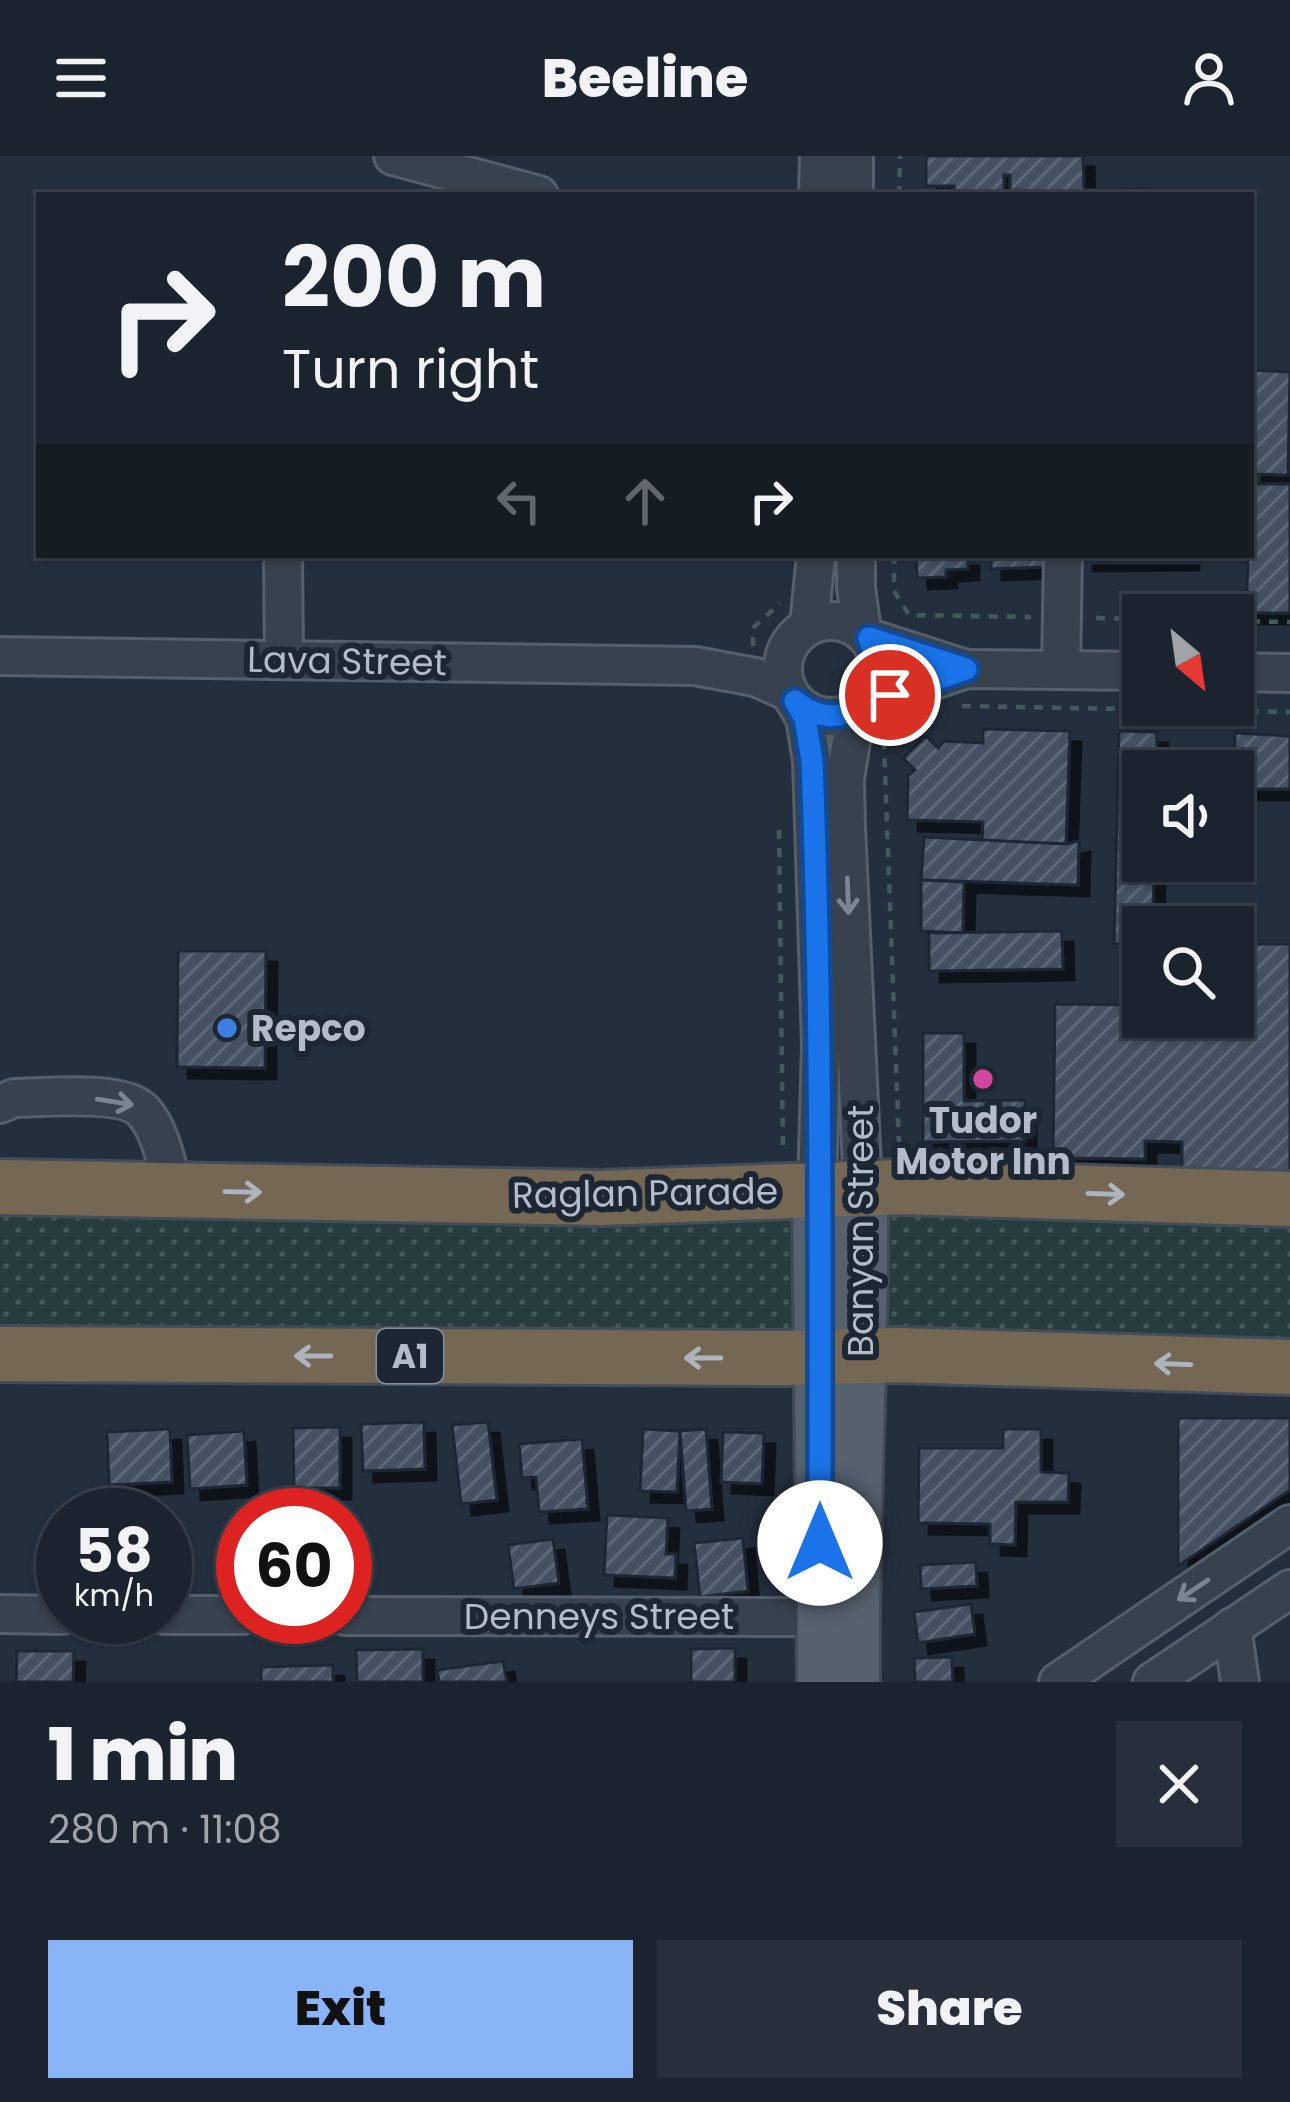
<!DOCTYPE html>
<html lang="en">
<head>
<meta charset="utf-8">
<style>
  :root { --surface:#1b232e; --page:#282f3a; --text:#f1f3f6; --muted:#a0a4aa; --line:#39404a; --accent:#8ab4f8 }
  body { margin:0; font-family:Poppins,sans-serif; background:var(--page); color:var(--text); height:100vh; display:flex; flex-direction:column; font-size:45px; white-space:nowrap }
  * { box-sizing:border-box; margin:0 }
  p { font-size:39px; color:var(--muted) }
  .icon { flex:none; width:66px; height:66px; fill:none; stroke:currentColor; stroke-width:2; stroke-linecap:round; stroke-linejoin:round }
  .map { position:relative; height:1526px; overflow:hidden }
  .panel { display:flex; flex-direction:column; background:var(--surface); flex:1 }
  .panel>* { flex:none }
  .banner { position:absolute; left:36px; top:36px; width:1218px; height:366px; border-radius:0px; box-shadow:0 3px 9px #0004,0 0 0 3px var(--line); background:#1b232e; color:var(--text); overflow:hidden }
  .needle { width:78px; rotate:151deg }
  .controls { position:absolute; left:1122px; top:438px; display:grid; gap:24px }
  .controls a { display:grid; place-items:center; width:132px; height:132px; border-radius:0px; background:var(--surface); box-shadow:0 3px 9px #0004,0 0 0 3px var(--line); font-size:60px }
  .speed { position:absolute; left:36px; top:1332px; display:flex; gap:24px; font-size:60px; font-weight:700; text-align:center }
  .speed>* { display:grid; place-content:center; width:156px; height:156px; border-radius:50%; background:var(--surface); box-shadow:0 3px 9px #0004,0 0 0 3px var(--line); line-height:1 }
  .speed small { font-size:30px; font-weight:400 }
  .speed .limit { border:18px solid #d22; background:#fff; color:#111 }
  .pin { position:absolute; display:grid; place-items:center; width:102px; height:102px; color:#fff; margin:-51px; border:6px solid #fff; border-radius:50%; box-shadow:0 3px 12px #0007 }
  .me { position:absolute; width:132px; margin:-66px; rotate:0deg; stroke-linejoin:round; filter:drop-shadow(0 0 9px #0008) }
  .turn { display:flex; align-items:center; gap:42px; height:252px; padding:0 48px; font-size:54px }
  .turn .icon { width:156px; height:156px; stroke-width:2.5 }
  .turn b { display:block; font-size:84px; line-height:102px }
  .lanes { display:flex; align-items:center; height:114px; padding:0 48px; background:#0003; justify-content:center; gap:60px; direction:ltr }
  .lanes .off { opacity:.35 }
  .round { display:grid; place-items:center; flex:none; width:126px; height:126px; border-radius:0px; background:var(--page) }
  .head { display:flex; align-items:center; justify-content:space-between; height:204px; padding:0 48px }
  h1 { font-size:72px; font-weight:800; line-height:90px }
  .action { display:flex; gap:24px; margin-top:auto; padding:24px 48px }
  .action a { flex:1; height:138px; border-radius:0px; background:var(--accent); color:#111; font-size:48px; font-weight:800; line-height:138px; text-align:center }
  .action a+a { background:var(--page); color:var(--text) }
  header { display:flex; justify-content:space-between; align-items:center; height:156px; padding:0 48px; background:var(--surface); font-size:54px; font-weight:800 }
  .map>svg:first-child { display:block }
  .grass { fill:url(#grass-dots) }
  .building { fill:url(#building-hatch); stroke:#1f2835; stroke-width:3; filter:url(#shadow) }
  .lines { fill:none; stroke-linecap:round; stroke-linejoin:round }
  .minor-casing { stroke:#565f6c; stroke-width:42 }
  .major-casing { stroke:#414a57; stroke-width:54 }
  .highway-casing { stroke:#434c59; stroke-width:60 }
  .path { stroke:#44595c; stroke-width:4.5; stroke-dasharray:9 9; stroke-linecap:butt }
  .minor { stroke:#38414e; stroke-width:36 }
  .major { stroke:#56606e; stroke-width:48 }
  .highway { stroke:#746855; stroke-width:54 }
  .oneway { stroke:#7c8592 }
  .oneway2 { stroke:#aeb4bd }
  .route-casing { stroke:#114b97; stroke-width:30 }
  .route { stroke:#1a73e8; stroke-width:21 }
  .shop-dot { fill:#3f7fe0; stroke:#1d2633; stroke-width:4.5 }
  .hotel-dot { fill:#d1479c; stroke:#1d2633; stroke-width:4.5 }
  .labels { text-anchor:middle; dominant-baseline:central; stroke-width:12; stroke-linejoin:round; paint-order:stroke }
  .shield { fill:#1d2633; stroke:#878f9c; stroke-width:3 }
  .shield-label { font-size:33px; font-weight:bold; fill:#b4bcc9 }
  .street-label { font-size:36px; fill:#b4bcc9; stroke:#1d2633 }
  .poi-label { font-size:36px; font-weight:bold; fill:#b4bcc9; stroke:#1d2633; text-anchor:start }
</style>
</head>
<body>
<header><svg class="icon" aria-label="menu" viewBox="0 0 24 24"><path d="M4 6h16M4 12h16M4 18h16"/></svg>Beeline<svg class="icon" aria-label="person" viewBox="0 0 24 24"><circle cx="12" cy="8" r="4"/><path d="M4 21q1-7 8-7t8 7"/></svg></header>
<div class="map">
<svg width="1290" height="1526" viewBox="0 0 1290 1526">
  <defs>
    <pattern id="grass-dots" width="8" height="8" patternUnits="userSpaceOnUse" patternTransform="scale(3)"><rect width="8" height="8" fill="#263c3f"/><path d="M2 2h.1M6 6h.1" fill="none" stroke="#435659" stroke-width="1.8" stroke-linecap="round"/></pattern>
    <pattern id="building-hatch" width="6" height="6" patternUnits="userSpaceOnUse" patternTransform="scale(3)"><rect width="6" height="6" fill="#455162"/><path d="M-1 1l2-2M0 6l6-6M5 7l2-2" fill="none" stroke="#5d6877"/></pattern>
    <filter id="shadow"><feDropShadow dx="11" dy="11" stdDeviation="0" flood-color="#0009"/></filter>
  </defs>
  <rect width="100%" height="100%" fill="#242f3e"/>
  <!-- grass -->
  <polygon class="grass" points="0,1031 1290,1043 1290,1211 0,1198"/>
  <!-- building -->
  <g class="building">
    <polygon points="926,0 1083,0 1084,34 1150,33 1150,39 1010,34 1010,19 1004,19 1004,36 954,36 954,30 926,30"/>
    <polygon points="1251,214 1290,216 1288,319 1251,318"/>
    <polygon points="1251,328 1290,328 1290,457 1246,457"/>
    <polygon points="916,399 968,399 968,413 946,414 946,421 917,422"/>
    <polygon points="991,399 1045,399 1045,411 991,413"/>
    <polygon points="1082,399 1188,399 1188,403 1082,404"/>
    <polygon points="983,573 1070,575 1066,688 982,686 983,666 907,664 908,620 915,614 903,602 926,580 938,592 944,585 983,587"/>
    <polygon points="1119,575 1157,576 1156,615 1143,615 1143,705 1154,705 1153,771 1143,771 1143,788 1114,788"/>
    <polygon points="1235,577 1290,580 1290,633 1234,633"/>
    <polygon points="924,681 1066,688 1079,685 1078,729 921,724"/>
    <polygon points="921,724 964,726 963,777 921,775"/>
    <polygon points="1062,775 1063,813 929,815 929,777"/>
    <polygon points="1233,788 1290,788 1290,1015 1182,1015 1182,986 1145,985 1145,1003 1053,1002 1055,848 1143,849 1143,861 1233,861"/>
    <polygon points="178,795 266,795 265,912 177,911"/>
    <polygon points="923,877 964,877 964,945 1025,944 1025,985 923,986"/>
    <polygon points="1178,1262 1290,1262 1290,1334 1178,1410"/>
    <polygon points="424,1266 425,1313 363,1315 361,1268"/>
    <polygon points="488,1266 497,1344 461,1348 452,1269"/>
    <polygon points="340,1271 340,1332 294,1332 293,1272"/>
    <polygon points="170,1273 172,1326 109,1329 107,1276"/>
    <polygon points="643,1273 680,1275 677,1336 640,1335"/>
    <polygon points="706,1273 712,1353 686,1355 680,1275"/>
    <polygon points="1003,1273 1041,1273 1041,1316 1069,1317 1068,1346 1016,1346 1015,1389 990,1388 990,1368 918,1367 919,1292 1003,1292"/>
    <polygon points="244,1275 247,1329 190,1333 187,1279"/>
    <polygon points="723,1276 764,1277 762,1328 721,1326"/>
    <polygon points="582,1283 588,1353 539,1356 536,1321 522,1322 519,1288"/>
    <polygon points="607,1359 668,1362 666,1398 676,1398 675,1422 604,1419"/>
    <polygon points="743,1382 748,1435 700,1441 694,1387"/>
    <polygon points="553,1383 559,1427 514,1433 508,1389"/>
    <polygon points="976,1406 977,1430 921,1433 920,1409"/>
    <polygon points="971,1448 975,1478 918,1487 914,1456"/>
    <polygon points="735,1492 735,1526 691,1526 691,1493"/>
    <polygon points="423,1493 423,1526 357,1526 356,1494"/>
    <polygon points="17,1495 74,1495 73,1526 16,1526"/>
    <polygon points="952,1501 953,1526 915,1526 914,1502"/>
    <polygon points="503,1505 507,1526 439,1526 437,1514"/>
    <polygon points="333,1509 333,1526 261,1526 261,1511"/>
  </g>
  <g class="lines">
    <defs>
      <g id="minor">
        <polyline points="393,0 539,39"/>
        <polyline points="818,39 819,0"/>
        <polyline points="854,39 854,0"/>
        <polyline points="283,399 284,504"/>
        <polyline points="856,399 856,432 862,475"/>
        <circle cx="831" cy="513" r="48"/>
        <polyline points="809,469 816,399"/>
        <polyline points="869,482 966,513"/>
        <polyline points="0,500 695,510 755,521 787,535"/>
        <polyline points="1061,514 1063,399"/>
        <polyline points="1233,516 1290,517"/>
        <polyline points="795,545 805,562 812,605 821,888 817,1033"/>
        <polyline points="866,547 966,513 1143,515"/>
        <polyline points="856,554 845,623 846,672 863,1032"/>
        <path d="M0,948L14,942C44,942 123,933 143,955C162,976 166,1009 174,1034"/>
        <polyline points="0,1458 63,1459"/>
        <polyline points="165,1459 243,1459"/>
        <polyline points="345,1460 820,1461"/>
        <polyline points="1232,1471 1240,1526"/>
        <polyline points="1058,1526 1290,1368"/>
        <polyline points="1152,1526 1290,1433"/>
      </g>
      <g id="major">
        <polyline points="817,1033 822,1526"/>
        <path d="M855,1526C853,1361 865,1197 863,1032"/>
      </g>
      <g id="highway">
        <polyline points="0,1031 600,1042 901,1031 1290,1043"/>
        <polyline points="0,1198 784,1202 899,1199 1290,1211"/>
      </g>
    </defs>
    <!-- minor casing -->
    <use href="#minor" class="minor-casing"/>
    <!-- major casing -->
    <use href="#major" class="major-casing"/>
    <!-- highway casing -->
    <use href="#highway" class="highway-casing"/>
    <!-- path -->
    <g class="path">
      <polyline points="899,39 900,0"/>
      <polyline points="894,399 894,435 909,459 1031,461"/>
      <polyline points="1096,462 1143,463"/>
      <polyline points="1233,465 1290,466"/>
      <polyline points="753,490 753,472 780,447"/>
      <polyline points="962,550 1290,556"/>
      <polyline points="779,674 783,993"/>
      <polyline points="899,989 884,589 914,565"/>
    </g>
    <!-- minor -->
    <use href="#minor" class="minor"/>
    <!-- major -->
    <use href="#major" class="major"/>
    <!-- highway -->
    <use href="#highway" class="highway"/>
  </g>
  <!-- one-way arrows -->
  <defs><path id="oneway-shaft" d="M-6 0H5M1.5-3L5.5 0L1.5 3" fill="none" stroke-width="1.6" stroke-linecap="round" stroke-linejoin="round" transform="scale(3)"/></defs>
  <g class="oneway">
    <use href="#oneway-shaft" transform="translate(848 740) rotate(88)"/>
    <use href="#oneway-shaft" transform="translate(115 946) rotate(9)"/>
    <use href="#oneway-shaft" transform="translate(1193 1434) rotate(146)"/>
  </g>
  <g class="oneway2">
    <use href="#oneway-shaft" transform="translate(243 1036) rotate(1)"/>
    <use href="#oneway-shaft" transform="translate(1106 1038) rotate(2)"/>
    <use href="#oneway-shaft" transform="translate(313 1200) rotate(-180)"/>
    <use href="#oneway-shaft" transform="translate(703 1202) rotate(-180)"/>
    <use href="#oneway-shaft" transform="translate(1173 1208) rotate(-178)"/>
  </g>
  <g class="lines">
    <defs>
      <path id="route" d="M820,1387C820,1126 822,866 812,605L805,562L795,545C829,574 871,558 880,515L869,482L966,513L890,539"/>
    </defs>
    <!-- route casing -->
    <use href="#route" class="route-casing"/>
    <!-- route -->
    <use href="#route" class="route"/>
  </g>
  <!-- markers -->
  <circle class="shop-dot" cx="227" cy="872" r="12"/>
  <circle class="hotel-dot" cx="983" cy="923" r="12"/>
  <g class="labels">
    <!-- shield labels -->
    <rect class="shield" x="377" y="1173" width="66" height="54" rx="9"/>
    <g class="shield-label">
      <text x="410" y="1200">A1</text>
    </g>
    <!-- street labels -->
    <g class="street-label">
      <text transform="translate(347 505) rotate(1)">Lava Street</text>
      <text transform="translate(645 1037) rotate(-1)">Raglan Parade</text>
      <text transform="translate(860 1075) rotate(-90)">Banyan Street</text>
      <text x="599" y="1460">Denneys Street</text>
    </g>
    <!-- poi labels -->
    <g class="poi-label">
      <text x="251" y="872">Repco</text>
      <text x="983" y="964" text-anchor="middle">Tudor<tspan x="983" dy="41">Motor Inn</tspan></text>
    </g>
  </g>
</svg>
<div class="controls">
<a><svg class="needle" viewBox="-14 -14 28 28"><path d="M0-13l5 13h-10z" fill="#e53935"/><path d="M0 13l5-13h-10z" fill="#a0a4aa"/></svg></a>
<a><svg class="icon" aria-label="sound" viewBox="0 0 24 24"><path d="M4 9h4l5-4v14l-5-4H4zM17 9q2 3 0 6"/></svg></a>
<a><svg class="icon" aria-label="search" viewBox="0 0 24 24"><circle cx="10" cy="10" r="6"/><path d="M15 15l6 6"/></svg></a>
</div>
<div class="speed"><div>58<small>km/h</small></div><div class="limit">60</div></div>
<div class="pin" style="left:890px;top:539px;background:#d93025"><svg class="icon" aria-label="arrive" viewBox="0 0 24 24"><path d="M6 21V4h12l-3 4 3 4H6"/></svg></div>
<svg class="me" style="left:820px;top:1387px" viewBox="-20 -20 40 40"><circle r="19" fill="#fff"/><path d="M0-13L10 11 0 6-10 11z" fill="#1a73e8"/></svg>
<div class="banner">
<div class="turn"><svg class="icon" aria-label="right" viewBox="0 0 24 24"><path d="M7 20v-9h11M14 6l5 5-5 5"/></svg><div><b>200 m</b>Turn right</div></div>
<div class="lanes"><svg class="icon off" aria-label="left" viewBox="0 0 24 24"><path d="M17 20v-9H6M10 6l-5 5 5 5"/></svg><svg class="icon off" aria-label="ahead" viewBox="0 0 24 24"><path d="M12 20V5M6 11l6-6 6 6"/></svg><svg class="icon" aria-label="right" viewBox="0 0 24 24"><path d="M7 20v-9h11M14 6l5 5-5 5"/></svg></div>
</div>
</div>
<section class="panel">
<div class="head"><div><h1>1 min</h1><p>280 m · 11:08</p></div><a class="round"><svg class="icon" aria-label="close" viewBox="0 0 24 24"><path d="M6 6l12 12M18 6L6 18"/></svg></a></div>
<div class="action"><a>Exit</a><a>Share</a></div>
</section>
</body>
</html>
